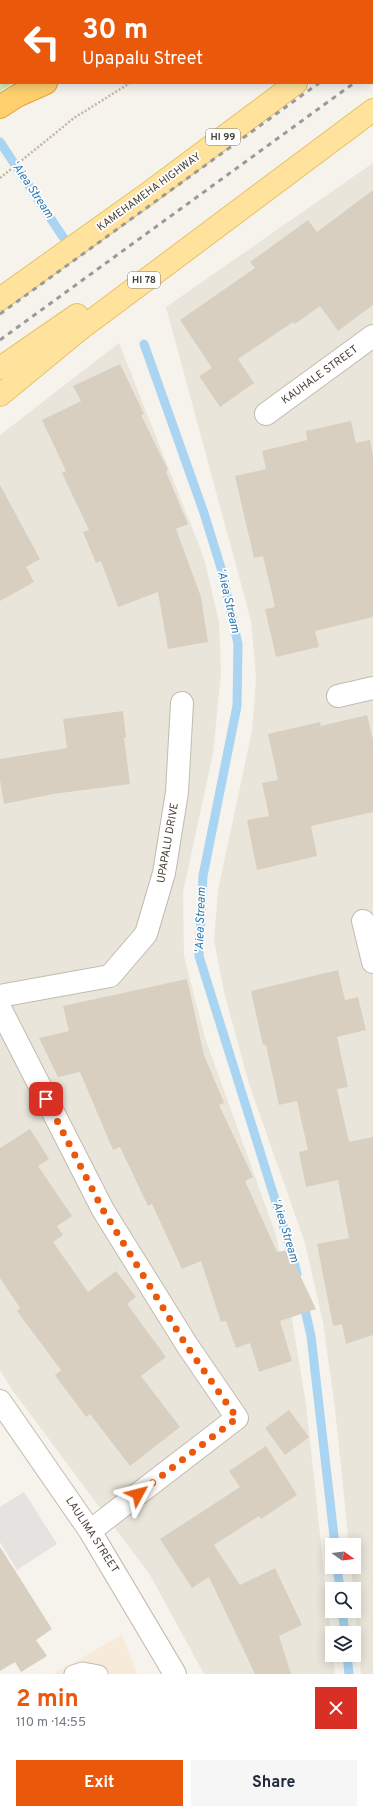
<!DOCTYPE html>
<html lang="en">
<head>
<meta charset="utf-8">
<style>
  :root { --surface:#fff; --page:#f6f6f7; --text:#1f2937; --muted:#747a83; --accent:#ea580c }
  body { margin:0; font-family:Overpass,sans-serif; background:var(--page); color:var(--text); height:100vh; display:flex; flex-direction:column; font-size:15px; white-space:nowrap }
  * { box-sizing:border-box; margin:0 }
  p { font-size:13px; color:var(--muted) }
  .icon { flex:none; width:22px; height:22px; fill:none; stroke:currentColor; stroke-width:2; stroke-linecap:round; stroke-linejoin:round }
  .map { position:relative; height:1674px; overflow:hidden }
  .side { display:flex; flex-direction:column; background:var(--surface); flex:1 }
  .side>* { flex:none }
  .top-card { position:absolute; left:0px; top:0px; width:373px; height:84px; box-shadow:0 2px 10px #0003; background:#ea580c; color:#fff; overflow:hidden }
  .needle { width:26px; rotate:104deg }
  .buttons { position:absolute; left:325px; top:1538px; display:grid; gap:8px }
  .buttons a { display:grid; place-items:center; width:36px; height:36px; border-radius:0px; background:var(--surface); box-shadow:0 2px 10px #0003; font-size:20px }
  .pin { position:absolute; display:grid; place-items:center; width:34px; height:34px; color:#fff; margin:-17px; border-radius:8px; box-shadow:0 2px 6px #0006 }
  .me { position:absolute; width:44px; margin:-22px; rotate:52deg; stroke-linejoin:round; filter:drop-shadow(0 0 3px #0008) }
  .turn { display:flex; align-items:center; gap:14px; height:84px; padding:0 16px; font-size:18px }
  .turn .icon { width:52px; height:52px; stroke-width:2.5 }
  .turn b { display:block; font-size:28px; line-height:34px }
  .round { display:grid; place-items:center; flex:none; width:42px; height:42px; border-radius:0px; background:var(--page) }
  .overview { display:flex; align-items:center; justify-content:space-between; height:68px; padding:0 16px }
  h1 { font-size:24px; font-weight:700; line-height:30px; color:var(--accent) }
  .button { display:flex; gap:8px; margin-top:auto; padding:8px 16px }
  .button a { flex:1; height:46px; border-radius:0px; background:var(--accent); color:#fff; font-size:16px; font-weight:700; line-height:46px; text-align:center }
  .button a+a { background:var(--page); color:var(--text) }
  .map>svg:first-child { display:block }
  .residential { fill:#eae5da }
  .commercial { fill:#f7ead8 }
  .green { fill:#d2eab5 }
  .parking { fill:#e5e3e0 }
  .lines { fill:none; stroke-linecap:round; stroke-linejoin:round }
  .stream { stroke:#a9d4f2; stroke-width:9 }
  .building { fill:#d8cfc1 }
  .lane-casing { stroke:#c2bbae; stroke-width:19 }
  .street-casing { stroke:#c2bbae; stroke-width:24 }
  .primary-casing { stroke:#e6c16a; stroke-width:24 }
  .highway-casing { stroke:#e0a43c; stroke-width:24 }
  .path { stroke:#c4b79f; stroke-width:2.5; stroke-dasharray:2 2; stroke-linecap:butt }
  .lane { stroke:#fff; stroke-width:17 }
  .street { stroke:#fff; stroke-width:22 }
  .primary { stroke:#ffe39c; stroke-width:22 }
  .highway { stroke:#ffcf6e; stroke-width:22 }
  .rail { stroke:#9a9a9a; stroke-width:3; stroke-dasharray:5 5; stroke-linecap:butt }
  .route { stroke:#ea580c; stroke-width:7; stroke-dasharray:0 12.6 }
  .labels { text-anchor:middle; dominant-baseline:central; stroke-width:3.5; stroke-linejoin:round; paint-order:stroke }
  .shield { fill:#fff; stroke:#817c74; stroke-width:1 }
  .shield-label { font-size:10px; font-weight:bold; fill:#4b4439 }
  .street-label { font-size:11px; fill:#4b4439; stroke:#fff }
  .water-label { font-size:12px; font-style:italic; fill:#2e7ab2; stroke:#fff }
</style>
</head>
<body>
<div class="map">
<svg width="373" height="1674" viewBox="0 0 373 1674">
  <rect width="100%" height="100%" fill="#f6f3ec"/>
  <!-- residential -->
  <g class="residential">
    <polygon points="373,163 373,1674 361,1674 351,1567 354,1567 354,1545 349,1545 335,1409 323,1322 305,1243 249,1084 224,992 214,940 218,890 252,731 256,678 251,621 166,307"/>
    <polygon points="119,343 204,558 219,622 221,672 213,754 183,892 184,956 205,1038 276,1235 289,1301 306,1404 335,1674 204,1674 150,1575 13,1391 0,1370 0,435"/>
  </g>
  <!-- commercial -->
  <polygon class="commercial" points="122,1635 137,1674 53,1674"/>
  <!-- green -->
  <polygon class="green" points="0,0 171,0 1,1 1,83 12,83 0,92"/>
  <!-- parking -->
  <polygon class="parking" points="24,1492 57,1544 17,1570 0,1542 0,1507"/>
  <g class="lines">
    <!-- stream -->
    <g class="stream">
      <polyline points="0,142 63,237"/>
      <polyline points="144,344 204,513 221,568 238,644 237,706 203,876 199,956 293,1257 297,1274"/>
      <polyline points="303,1301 311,1336 335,1545"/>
      <polyline points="337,1567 340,1589"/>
      <polyline points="342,1611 345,1633"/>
      <polyline points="347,1655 349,1674"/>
    </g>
  </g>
  <!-- building -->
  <g class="building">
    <polygon points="373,190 373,305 338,331 320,306 295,324 293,322 238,359 254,383 220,407 199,376 212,368 180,320 255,268 250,262 308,220 317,232"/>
    <polygon points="120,364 144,414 141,415 168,470 166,472 188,524 176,529 201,597 208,642 168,649 158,592 118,607 101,561 96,563 83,532 89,530 62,473 66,471 42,420 81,401 73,386"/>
    <polygon points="351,421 356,443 370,440 373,455 373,617 315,631 319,647 276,657 265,609 275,607 263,556 254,558 235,476 266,469 262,451 307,440 306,431"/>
    <polygon points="0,485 40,559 26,567 34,582 0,601"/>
    <polygon points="123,711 126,737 124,738 130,784 53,794 4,804 0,780 0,759 67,748 63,719"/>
    <polygon points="367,715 373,740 373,812 311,826 317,856 257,870 247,820 269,816 262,783 278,780 268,734 320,722 321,726"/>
    <polygon points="338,970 345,1000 358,997 366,1030 337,1037 348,1087 337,1089 349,1142 373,1137 373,1335 346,1344 342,1324 333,1326 317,1244 349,1238 338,1180 306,1187 299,1152 308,1150 297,1101 279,1105 266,1045 263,1045 251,991"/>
    <polygon points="187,979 204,1055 224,1103 219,1105 253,1177 245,1181 277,1252 288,1250 316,1309 280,1321 292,1361 259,1372 250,1343 236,1348 226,1321 221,1322 201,1261 182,1269 152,1204 148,1206 120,1147 113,1150 80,1072 58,1077 39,1038 69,1031 63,1006"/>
    <polygon points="30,1129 49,1159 38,1166 72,1216 57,1226 63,1235 53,1242 88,1292 116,1271 136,1297 127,1304 166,1357 141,1376 180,1427 130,1466 90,1414 86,1417 55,1375 61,1370 17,1311 20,1308 0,1278 0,1148"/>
    <polygon points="289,1410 309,1437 285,1455 265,1428"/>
    <polygon points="266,1446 297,1495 261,1519 259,1516 214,1545 240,1585 275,1568 302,1625 279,1636 291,1674 255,1674 209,1577 192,1588 160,1539 240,1487 229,1471"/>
    <polygon points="0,1547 52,1629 36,1640 47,1656 21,1672 15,1662 0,1671"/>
  </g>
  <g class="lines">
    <defs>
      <polyline id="lane" points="73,1674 83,1671 99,1674"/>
      <g id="street">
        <polyline points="266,414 373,336"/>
        <polyline points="338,696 373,688"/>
        <polyline points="363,921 373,962"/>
        <polyline points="0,996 110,976 146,934 164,873 177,792 182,703"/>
        <polyline points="0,1008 103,1210 187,1345 237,1418 90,1531"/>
        <polyline points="0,1401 90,1531 175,1674"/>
      </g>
      <g id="primary">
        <polyline points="372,26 373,26"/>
        <polyline points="0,299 150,192 296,83"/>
        <polyline points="0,368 77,315"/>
        <polyline points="0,395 79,330 373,110"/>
      </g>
      <g id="highway">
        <polyline points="229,1 232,0"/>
        <polyline points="0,107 17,96 46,83"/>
      </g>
    </defs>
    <!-- lane casing -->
    <use href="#lane" class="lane-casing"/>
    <!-- street casing -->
    <use href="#street" class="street-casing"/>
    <!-- primary casing -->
    <use href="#primary" class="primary-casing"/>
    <!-- highway casing -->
    <use href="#highway" class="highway-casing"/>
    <!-- path -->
    <g class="path">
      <polyline points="262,1 263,0"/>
      <polyline points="0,178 74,118 130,83"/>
    </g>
    <!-- lane -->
    <use href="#lane" class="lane"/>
    <!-- street -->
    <use href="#street" class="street"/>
    <!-- primary -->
    <use href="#primary" class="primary"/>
    <!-- highway -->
    <use href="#highway" class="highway"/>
    <!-- rail -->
    <g class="rail">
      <polyline points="372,44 373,44"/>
      <polyline points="372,70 373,69"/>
      <polyline points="0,314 319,83"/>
      <polyline points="0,340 354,83"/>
    </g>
  </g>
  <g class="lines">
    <!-- route -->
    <polyline class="route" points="46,1099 103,1210 186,1345 237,1418 138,1494"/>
  </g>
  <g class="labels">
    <!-- shield labels -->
    <g class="shield">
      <rect x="206" y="129" width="34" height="16" rx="3"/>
      <rect x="128" y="272" width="32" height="16" rx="3"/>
    </g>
    <g class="shield-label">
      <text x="223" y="137">HI 99</text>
      <text x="144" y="280">HI 78</text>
    </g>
    <!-- street labels -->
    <g class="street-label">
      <text transform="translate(149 192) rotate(-36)">KAMEHAMEHA HIGHWAY</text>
      <text transform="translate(320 375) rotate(-36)">KAUHALE STREET</text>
      <text transform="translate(168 843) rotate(-80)">UPAPALU DRIVE</text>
      <text transform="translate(92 1535) rotate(57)">LAULIMA STREET</text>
    </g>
    <!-- water labels -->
    <g class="water-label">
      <text transform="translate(32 190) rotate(56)">ʻAiea Stream</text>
      <text transform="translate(228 601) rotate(77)">ʻAiea Stream</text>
      <text transform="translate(201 920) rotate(-88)">ʻAiea Stream</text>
      <text transform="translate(285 1231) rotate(73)">ʻAiea Stream</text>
    </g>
  </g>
</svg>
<div class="buttons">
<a><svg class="needle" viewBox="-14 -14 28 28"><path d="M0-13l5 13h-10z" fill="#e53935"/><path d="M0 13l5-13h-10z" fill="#747a83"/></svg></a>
<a><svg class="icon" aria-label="search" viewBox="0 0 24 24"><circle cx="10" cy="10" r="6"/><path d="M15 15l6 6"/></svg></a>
<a><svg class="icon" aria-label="layers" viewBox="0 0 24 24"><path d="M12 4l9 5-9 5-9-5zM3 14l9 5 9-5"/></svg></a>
</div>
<div class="pin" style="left:46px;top:1099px;background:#d93025"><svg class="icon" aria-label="arrive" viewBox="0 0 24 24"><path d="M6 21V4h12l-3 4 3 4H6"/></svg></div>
<svg class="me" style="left:138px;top:1494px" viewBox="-20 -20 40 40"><path d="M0-17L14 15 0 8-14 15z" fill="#ea580c" stroke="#fff" stroke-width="4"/></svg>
<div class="top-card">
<div class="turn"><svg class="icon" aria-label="left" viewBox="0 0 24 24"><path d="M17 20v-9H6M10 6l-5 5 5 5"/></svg><div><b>30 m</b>Upapalu Street</div></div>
</div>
</div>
<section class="side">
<div class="overview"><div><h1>2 min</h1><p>110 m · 14:55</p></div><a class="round" style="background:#d93025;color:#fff"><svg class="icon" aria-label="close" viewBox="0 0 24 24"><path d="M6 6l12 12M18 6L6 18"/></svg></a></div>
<div class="button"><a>Exit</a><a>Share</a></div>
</section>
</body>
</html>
